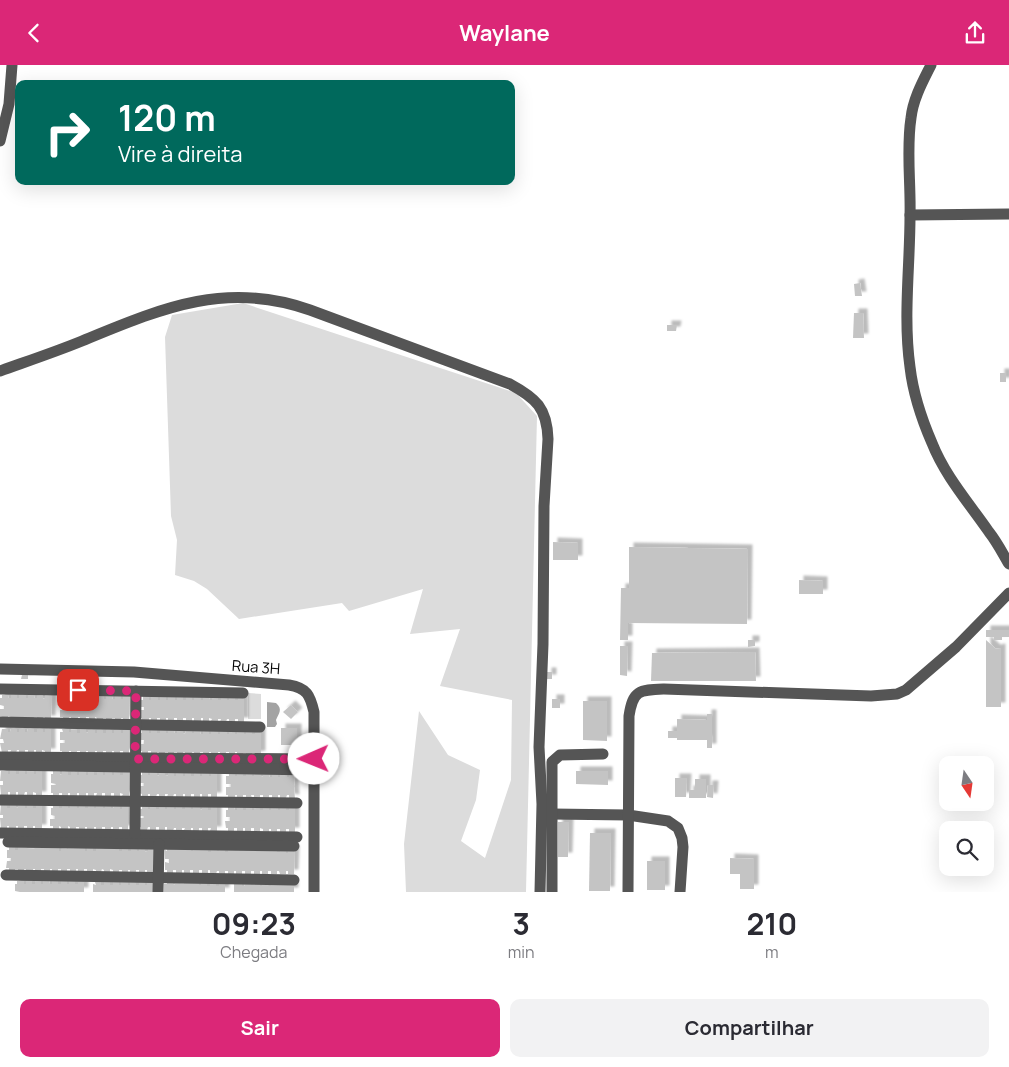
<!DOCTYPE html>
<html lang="pt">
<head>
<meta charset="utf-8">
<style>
  :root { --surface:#fff; --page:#f2f2f3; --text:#2b2b33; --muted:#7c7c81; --accent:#db2777 }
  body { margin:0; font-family:Manrope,sans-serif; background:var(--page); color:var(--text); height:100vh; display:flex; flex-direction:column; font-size:19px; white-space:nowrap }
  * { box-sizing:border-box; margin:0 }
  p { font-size:16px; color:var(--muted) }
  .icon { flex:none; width:28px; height:28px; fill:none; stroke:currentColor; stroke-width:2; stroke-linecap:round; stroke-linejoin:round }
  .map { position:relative; height:827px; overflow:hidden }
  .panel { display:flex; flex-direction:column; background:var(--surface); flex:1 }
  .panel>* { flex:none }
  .hud { position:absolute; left:15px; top:15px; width:500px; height:105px; border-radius:10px; box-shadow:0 5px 20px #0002; background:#00695c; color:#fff; overflow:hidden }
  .needle { width:32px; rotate:167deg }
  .controls { position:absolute; left:939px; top:691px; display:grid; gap:10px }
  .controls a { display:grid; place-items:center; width:55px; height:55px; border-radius:10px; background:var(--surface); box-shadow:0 5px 20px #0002; font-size:25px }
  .pin { position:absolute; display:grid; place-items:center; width:42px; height:42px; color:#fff; margin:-21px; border-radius:10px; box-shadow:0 2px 8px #0006 }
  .me { position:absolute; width:55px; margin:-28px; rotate:269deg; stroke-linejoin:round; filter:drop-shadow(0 0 4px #0008) }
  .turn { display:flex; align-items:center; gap:18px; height:105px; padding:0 20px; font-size:22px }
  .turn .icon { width:65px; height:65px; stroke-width:2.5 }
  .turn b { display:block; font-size:35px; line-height:42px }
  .eta { display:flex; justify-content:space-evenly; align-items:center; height:85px; text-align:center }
  .eta b { font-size:30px; font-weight:700; line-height:35px }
  .action { display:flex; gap:10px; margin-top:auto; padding:10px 20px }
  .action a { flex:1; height:58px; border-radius:10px; background:var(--accent); color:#fff; font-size:20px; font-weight:700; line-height:58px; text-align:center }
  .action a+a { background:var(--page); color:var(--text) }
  header { display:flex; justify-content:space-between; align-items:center; height:65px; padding:0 20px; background:var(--accent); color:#fff; font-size:22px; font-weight:700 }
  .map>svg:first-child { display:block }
  .green { fill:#dcdcdc }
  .water { fill:#a3a3a3 }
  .building { fill:#c4c4c4; filter:url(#shadow) }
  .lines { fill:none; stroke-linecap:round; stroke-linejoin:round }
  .minor { stroke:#555; stroke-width:11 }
  .route { stroke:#db2777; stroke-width:9; stroke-dasharray:0 16.2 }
  .labels { text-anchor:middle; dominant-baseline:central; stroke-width:5; stroke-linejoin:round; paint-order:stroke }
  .street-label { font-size:15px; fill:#000; stroke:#fff }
</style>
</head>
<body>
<header><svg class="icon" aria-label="back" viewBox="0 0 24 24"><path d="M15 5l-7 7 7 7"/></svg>Waylane<svg class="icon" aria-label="share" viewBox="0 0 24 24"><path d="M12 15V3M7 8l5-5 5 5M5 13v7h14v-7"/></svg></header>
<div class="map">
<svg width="1009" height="827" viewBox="0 0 1009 827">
  <defs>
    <filter id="shadow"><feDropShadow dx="4.5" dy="-4.5" stdDeviation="1" flood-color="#0004"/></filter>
  </defs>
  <rect width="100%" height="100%" fill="#fff"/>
  <!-- green -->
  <g class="green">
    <polygon points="243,238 516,328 537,351 526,827 406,827 404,779 419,646 448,690 480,705 476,735 461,776 485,793 511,715 512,635 440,621 460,564 410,569 423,524 349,546 342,538 239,554 207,524 194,516 175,510 177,475 171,451 165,272 172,250"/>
    <polygon points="248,628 261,629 261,654 248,654"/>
  </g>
  <!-- water -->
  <path class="water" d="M267,637L276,638C283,644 279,648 276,655L277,659L275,662H267Z"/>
  <!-- building -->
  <g class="building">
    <polygon points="860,218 862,231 855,231 854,219"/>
    <polygon points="854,248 863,248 864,273 853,273"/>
    <polygon points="667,260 677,260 676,266 667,266"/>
    <rect x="1000" y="308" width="6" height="9"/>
    <polygon points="553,477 578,478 578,495 553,495"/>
    <polygon points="629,482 748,484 747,559 628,558 628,575 620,575 621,523 629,523"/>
    <polygon points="799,515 823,516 823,529 799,529"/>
    <polygon points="986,565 1009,565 1009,572 1002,572 1002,575 994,575 994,572 986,572"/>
    <polygon points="748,575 755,575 755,581 748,582"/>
    <polygon points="986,575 996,584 1001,583 1001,642 986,642"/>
    <polygon points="620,581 628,581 627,611 620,610"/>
    <polygon points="755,587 756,616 651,616 652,588"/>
    <rect x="547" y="607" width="5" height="7"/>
    <polygon points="22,610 28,610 28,614 21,614"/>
    <polygon points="2,630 9,630 8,633 11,633 11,630 17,630 17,633 19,633 19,630 26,630 26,633 28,633 28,630 35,630 34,633 37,633 37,630 43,631 43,634 45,633 45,631 52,630 51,655 45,655 45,652 43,652 43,655 37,655 37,652 34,652 34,655 28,655 28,652 25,652 25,655 19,654 19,652 17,652 17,654 11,654 11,652 8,651 8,654 0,651 0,644 4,644 4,641 0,640 0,633 2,633"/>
    <polygon points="63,631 69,631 69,634 72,634 72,631 78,631 78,634 80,634 80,631 87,631 86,634 89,634 89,631 95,631 95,634 98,634 98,631 104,631 104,634 106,634 106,631 113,631 112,634 115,634 115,631 121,631 121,634 123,634 123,631 130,631 129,656 123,656 123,653 121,653 121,656 115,656 115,653 112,653 112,656 106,655 106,653 103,653 103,655 97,655 97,653 95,652 95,655 89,655 89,652 86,652 86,655 80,655 80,652 78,652 78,655 71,655 71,652 69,652 69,655 63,655 63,652 60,652 60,645 65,645 65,641 60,641 61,634 63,634"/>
    <polygon points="143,631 149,631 149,635 151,635 151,631 158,632 158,635 160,635 160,632 166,631 166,635 168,635 168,632 175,632 175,635 177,635 177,632 183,632 183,635 186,635 186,632 192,632 192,635 194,635 194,632 201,632 201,635 203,635 203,632 209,632 210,635 212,635 212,632 218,632 218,635 221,635 221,632 227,632 227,635 229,635 229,633 235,632 235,635 238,635 238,633 244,632 244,657 238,657 238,654 235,654 235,657 229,657 229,654 227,654 226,657 220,657 221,654 218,654 218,656 211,656 212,654 209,653 209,656 203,656 203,653 201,653 201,656 194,656 194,653 192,653 192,656 186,656 186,653 183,653 183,656 177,656 177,653 174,653 174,656 168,656 168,653 166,653 166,656 160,656 160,653 157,653 157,656 151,656 151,653 149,653 149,656 142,656 142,653 140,653 140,645 144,645 144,642 140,642 140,635 143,635"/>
    <rect x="552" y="634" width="8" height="9"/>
    <polygon points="583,636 607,636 607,676 583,675"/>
    <polygon points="291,640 298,647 291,654 283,647"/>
    <polygon points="707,649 712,649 712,683 707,683 707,675 677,675 677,673 668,673 668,666 677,666 677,654 707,655"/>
    <rect x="281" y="663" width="16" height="17"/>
    <polygon points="2,664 8,664 8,667 10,667 11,664 17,664 17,667 19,667 19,664 25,664 25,667 27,667 28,664 34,664 34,667 37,667 37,664 43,664 43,667 45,667 45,664 51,664 51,688 45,688 45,686 42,685 42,688 36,688 36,685 34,685 34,688 28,688 28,685 25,685 25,688 19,688 19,685 17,685 16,688 10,688 11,685 8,685 8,688 2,688 0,678 4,678 3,674 0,674"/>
    <polygon points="62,664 69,664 69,667 71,667 71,665 77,664 77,668 80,668 80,664 86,664 86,667 88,668 88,665 95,665 95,668 97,668 97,665 103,665 103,668 106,668 106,665 112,665 112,668 114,668 114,665 121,665 121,668 123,668 123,665 129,665 129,689 123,689 123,686 120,686 120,689 114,689 114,686 112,686 112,689 106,689 106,686 103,686 103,689 97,689 97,686 95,686 95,689 88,689 88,686 86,686 86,689 80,689 80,686 77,686 77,689 71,689 71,686 69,686 69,689 62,689 62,686 60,686 60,678 65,678 65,675 60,675 60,667 63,667"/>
    <polygon points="142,665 149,665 149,668 151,668 151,665 157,665 157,668 160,668 160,665 166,665 166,668 168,668 168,665 175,665 174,668 177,668 177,665 183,665 183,668 185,669 186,666 192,666 192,668 194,668 194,666 201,666 200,669 203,669 203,666 209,666 209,669 211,669 211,666 218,666 218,669 220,669 220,666 227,666 227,669 229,669 229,666 235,666 235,669 237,669 237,666 244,666 244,669 246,669 246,666 252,666 252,669 255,669 255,666 261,666 261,690 254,691 254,688 252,688 252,691 246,690 246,688 243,688 243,690 237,690 237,687 235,687 235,690 229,690 229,687 226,687 226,690 220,690 220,687 218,687 218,690 211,690 211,687 209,687 209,690 203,690 203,687 200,687 200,690 194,690 194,687 192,687 192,690 185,690 185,687 183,687 183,690 177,690 177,687 174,687 174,690 168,690 168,687 165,687 165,690 159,689 159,687 157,687 157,689 151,689 151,686 148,686 148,689 142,689 142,686 139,686 140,679 144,679 144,675 140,675 140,668 142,668"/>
    <polygon points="1,706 8,706 8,709 10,709 10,706 16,706 16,709 19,709 19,706 25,706 25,709 27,709 27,706 34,706 34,709 36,709 36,706 42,706 42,731 36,731 36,728 33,727 33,730 27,731 27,727 25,727 24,730 18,730 18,727 16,727 16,730 10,730 10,727 8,727 8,730 1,730 0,720 3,720 3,716 0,716"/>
    <polygon points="53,706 60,707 60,710 62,709 62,707 68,706 68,710 71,710 71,707 77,707 77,710 79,710 79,707 86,707 86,710 88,710 88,707 94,707 94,710 97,710 97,707 103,707 103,710 105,710 105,707 112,707 112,710 114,710 114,707 120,707 120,710 123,710 123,707 129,707 129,732 122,731 123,729 120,728 120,731 114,731 114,728 111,728 111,731 105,731 105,728 102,728 102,731 96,731 97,728 94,728 94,731 88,731 88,728 86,728 86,731 79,731 79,728 77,728 77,731 70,731 70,728 68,728 68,731 62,731 62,728 59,728 59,731 53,731 53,728 51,728 51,720 56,720 56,719 51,718 51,709 53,709"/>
    <polygon points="576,706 608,706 608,720 576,719"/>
    <polygon points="142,707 148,707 148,710 150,710 150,707 157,708 157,710 159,711 159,707 165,708 165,710 168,711 168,708 174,708 174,711 176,711 176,708 183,708 183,711 185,711 185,708 191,708 191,711 194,711 194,708 200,708 200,711 202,711 202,708 209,708 209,711 211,711 211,708 217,708 217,732 211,732 211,729 208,729 208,732 202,732 202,729 200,729 200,732 194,732 194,729 191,729 191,732 185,732 185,729 183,729 183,732 176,732 176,729 174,729 173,732 167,732 168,729 165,729 165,732 159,732 159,729 157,729 156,732 150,732 150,729 148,729 148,732 142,732 142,729 139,728 139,721 144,721 144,718 139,718 139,710 142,710"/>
    <polygon points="229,708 235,708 235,711 237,711 237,708 243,708 243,711 246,711 246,708 252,709 252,711 254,711 254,708 261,709 261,711 263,712 263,709 270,709 269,712 272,712 272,709 278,709 278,712 280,712 280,709 287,709 287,712 289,712 289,709 295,709 294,721 295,734 289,733 289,730 287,730 286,733 280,733 280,730 278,730 278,733 272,733 272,730 269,730 269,733 263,733 263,730 260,730 260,733 254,733 254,730 251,730 252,733 246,733 246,730 243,730 243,733 237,733 237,730 235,730 235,733 228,733 228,730 226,730 226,722 231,722 231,719 226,719 226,711 229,711"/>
    <polygon points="675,713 687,713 686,732 675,732"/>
    <polygon points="695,714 706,714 706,733 689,733 689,725 695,725"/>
    <polygon points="708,720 714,720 713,733 707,732"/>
    <polygon points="1,739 7,740 7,743 10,743 10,740 16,740 16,742 18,743 18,740 25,740 25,743 27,743 27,740 33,740 33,743 36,743 36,740 42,740 42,764 35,764 35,761 33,761 33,764 27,764 27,761 24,761 24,764 18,764 18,761 16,761 16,764 9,764 9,761 7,761 7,764 1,764 0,753 3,753 3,750 0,750"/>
    <polygon points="53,740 59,740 59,743 62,743 62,740 68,740 68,743 70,743 70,740 77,740 77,743 79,743 79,740 85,740 85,743 88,743 88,740 94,741 94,743 96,743 96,740 103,740 103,743 105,743 105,740 111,741 111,743 114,743 113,741 120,741 120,744 122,744 122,741 128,741 128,765 122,765 122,762 119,762 119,765 113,765 113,762 111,762 111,765 105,765 105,762 102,762 102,765 96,765 96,762 94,762 94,765 87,765 87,762 85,762 85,765 79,764 79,762 76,762 76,764 70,764 70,762 68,761 68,765 61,764 61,762 59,761 59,764 53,764 53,761 50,761 50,754 55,754 55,751 51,750 51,743 53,743"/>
    <polygon points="142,741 148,741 148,744 150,744 150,741 156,741 156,744 159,744 159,741 165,741 165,744 167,744 167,741 174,741 174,744 176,744 176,741 182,741 182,744 185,744 185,741 191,741 191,744 193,744 193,742 200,742 200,744 202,745 202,742 208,742 208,745 211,745 211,742 217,742 217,766 210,766 211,763 208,763 208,766 202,766 202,763 199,763 199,766 193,766 193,763 191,763 191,766 184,765 185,763 182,763 182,766 176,765 176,763 174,763 173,766 167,765 167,762 165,762 165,765 159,765 159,762 156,762 156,765 150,765 150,762 148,762 147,765 141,765 141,762 139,762 139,753 144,753 144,751 139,751 139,744 142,744"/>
    <polygon points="228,742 234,742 235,745 237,745 237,742 243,742 243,745 246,745 246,742 252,742 252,745 254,745 254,742 260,742 260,745 263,745 263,742 269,742 269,745 271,745 271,742 278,742 278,745 280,745 280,742 286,742 286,745 289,745 289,742 295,742 295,767 289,767 289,764 286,764 286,767 280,767 280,764 277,764 277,767 271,766 271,764 269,764 269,767 263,766 263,764 260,763 260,767 254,766 254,763 251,763 251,766 245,766 245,763 243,763 243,766 237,766 237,763 234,763 234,766 228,766 228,763 226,763 225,756 230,756 230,752 226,752 226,745 228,745"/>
    <polygon points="558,757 569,757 568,792 558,792"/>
    <polygon points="590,768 611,768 610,826 589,826"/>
    <polygon points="9,782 15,782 15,785 18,785 18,782 35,784 35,782 59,783 59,786 61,786 61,783 67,784 85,783 85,786 87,786 87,783 93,783 93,786 96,786 96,783 104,784 104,783 113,784 113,783 119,783 119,786 122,786 122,783 128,783 128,786 131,786 131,783 137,783 137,786 139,786 139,784 145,783 145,787 148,786 148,784 154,784 154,808 147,808 147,805 145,805 145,808 139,808 139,805 136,805 136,808 130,808 130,805 128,805 128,808 122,808 122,805 119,805 119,808 113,807 113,805 110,804 110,808 104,807 104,805 102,804 101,807 96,807 96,805 93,804 93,807 87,807 87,804 84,804 84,807 78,807 78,804 76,804 76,807 70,807 70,804 67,804 67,807 61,807 61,804 58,804 58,807 52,807 52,804 50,804 50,807 44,807 44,804 41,804 41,807 35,807 35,804 33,804 33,807 26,807 26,804 24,804 24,807 18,806 18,804 15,804 15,807 9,806 9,803 6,803 7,796 11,796 11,793 7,793 7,785 9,785"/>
    <polygon points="167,784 173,784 174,785 182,784 182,785 191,784 191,786 193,786 193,784 202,785 202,784 208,784 208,787 211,787 211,784 217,784 217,786 219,786 219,784 225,784 225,787 228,787 228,784 251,784 251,786 254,786 254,785 277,785 277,787 280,787 280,785 286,785 286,788 288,788 288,785 295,785 294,809 288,809 288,806 286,806 286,809 280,809 279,806 277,806 277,809 271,809 271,806 268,806 268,809 262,809 262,806 260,806 260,809 254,809 254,806 251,806 251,809 245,809 245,806 242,806 242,809 236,809 236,806 234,806 234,809 228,809 228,806 225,806 225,809 219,808 219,806 217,806 216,809 210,808 210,805 208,805 208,809 202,808 202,805 199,805 199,808 193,808 193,805 190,805 190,808 184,808 184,805 182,805 182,808 176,808 176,805 173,805 173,808 167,808 167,805 165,805 165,797 169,798 169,794 165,794 165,785 167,786"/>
    <polygon points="730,793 754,794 754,824 740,824 740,809 730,809"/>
    <rect x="647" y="796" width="18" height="29"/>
    <polygon points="17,816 24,816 24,819 26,819 26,816 32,816 32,819 35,819 35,816 41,816 41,819 43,819 43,816 49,816 50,819 52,819 52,816 58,816 58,819 61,819 61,816 67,816 67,819 69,819 69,816 75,816 75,819 78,819 78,817 84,817 84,827 20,827 15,826 15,819 17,819"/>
    <polygon points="95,817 101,817 101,820 104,820 104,817 110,817 110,820 113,820 113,817 119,817 119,820 121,820 121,817 128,817 128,820 130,820 130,817 136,817 136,820 139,820 139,817 145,817 145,820 147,820 147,817 154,817 153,827 93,827 93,819 96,820"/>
    <polygon points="167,817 173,817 173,819 175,820 175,817 184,819 184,818 199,818 199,820 201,820 201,818 207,818 207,821 210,821 210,818 216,818 216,821 219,821 219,818 225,818 225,827 164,827 164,819 167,819"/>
    <polygon points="242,818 242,821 245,821 244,818 251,818 251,820 253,820 253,818 260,818 260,821 262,821 262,818 268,818 268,821 271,821 271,819 294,819 294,827 234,827 234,819"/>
  </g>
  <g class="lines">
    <!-- minor -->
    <g class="minor">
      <path d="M931,0C923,16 913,34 911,53C906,85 911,118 910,151C910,201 903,252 910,302C913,328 922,355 932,378C945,411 969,438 989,467C997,477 1003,489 1009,499"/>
      <polyline points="0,76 9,39 12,0"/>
      <polyline points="910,150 1009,149"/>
      <path d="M0,306C28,296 55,287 82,276C160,244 225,215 310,245L510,319C536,333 547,343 548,374L544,441L543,579L539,682L542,739L540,827"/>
      <path d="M0,604L134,607L289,620C307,623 310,630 314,647V827"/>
      <polyline points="0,624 243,628"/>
      <polyline points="0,657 260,662"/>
      <polyline points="0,692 314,694"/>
      <polyline points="0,700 313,705"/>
      <polyline points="0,735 297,738"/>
      <polyline points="552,749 628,750 668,756 678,763 682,773 683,782 680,827"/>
      <polyline points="0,768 297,772"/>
      <polyline points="135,769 136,626"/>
      <polyline points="8,777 294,781"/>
      <polyline points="6,810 294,815"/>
      <polyline points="158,827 159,779"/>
      <polyline points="552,827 552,697 560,690 603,689"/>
      <path d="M628,827L629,651C633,625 639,625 664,624L871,631L897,629L906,625L956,582L1009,528"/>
    </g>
  </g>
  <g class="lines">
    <!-- route -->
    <polyline class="route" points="78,625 136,626 135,694 314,694"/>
  </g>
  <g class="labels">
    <!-- street labels -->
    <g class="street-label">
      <text transform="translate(256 602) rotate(4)">Rua 3H</text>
    </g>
  </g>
</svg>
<div class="controls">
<a><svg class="needle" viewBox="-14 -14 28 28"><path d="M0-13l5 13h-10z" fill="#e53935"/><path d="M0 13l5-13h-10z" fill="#7c7c81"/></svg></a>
<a><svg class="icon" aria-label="search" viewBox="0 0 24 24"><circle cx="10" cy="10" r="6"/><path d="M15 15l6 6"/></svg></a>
</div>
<div class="pin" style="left:78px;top:625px;background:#d93025"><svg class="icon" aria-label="arrive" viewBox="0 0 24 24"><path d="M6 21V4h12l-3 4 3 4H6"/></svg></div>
<svg class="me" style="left:314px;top:694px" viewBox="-20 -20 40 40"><circle r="19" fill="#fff"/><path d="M0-13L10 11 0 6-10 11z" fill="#db2777"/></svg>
<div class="hud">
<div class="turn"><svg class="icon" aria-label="right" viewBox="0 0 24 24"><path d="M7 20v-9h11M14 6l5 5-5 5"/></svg><div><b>120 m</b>Vire à direita</div></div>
</div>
</div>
<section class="panel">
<div class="eta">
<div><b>09:23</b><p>Chegada</p></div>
<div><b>3</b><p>min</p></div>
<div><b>210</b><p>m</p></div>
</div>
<div class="action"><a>Sair</a><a>Compartilhar</a></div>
</section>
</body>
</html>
